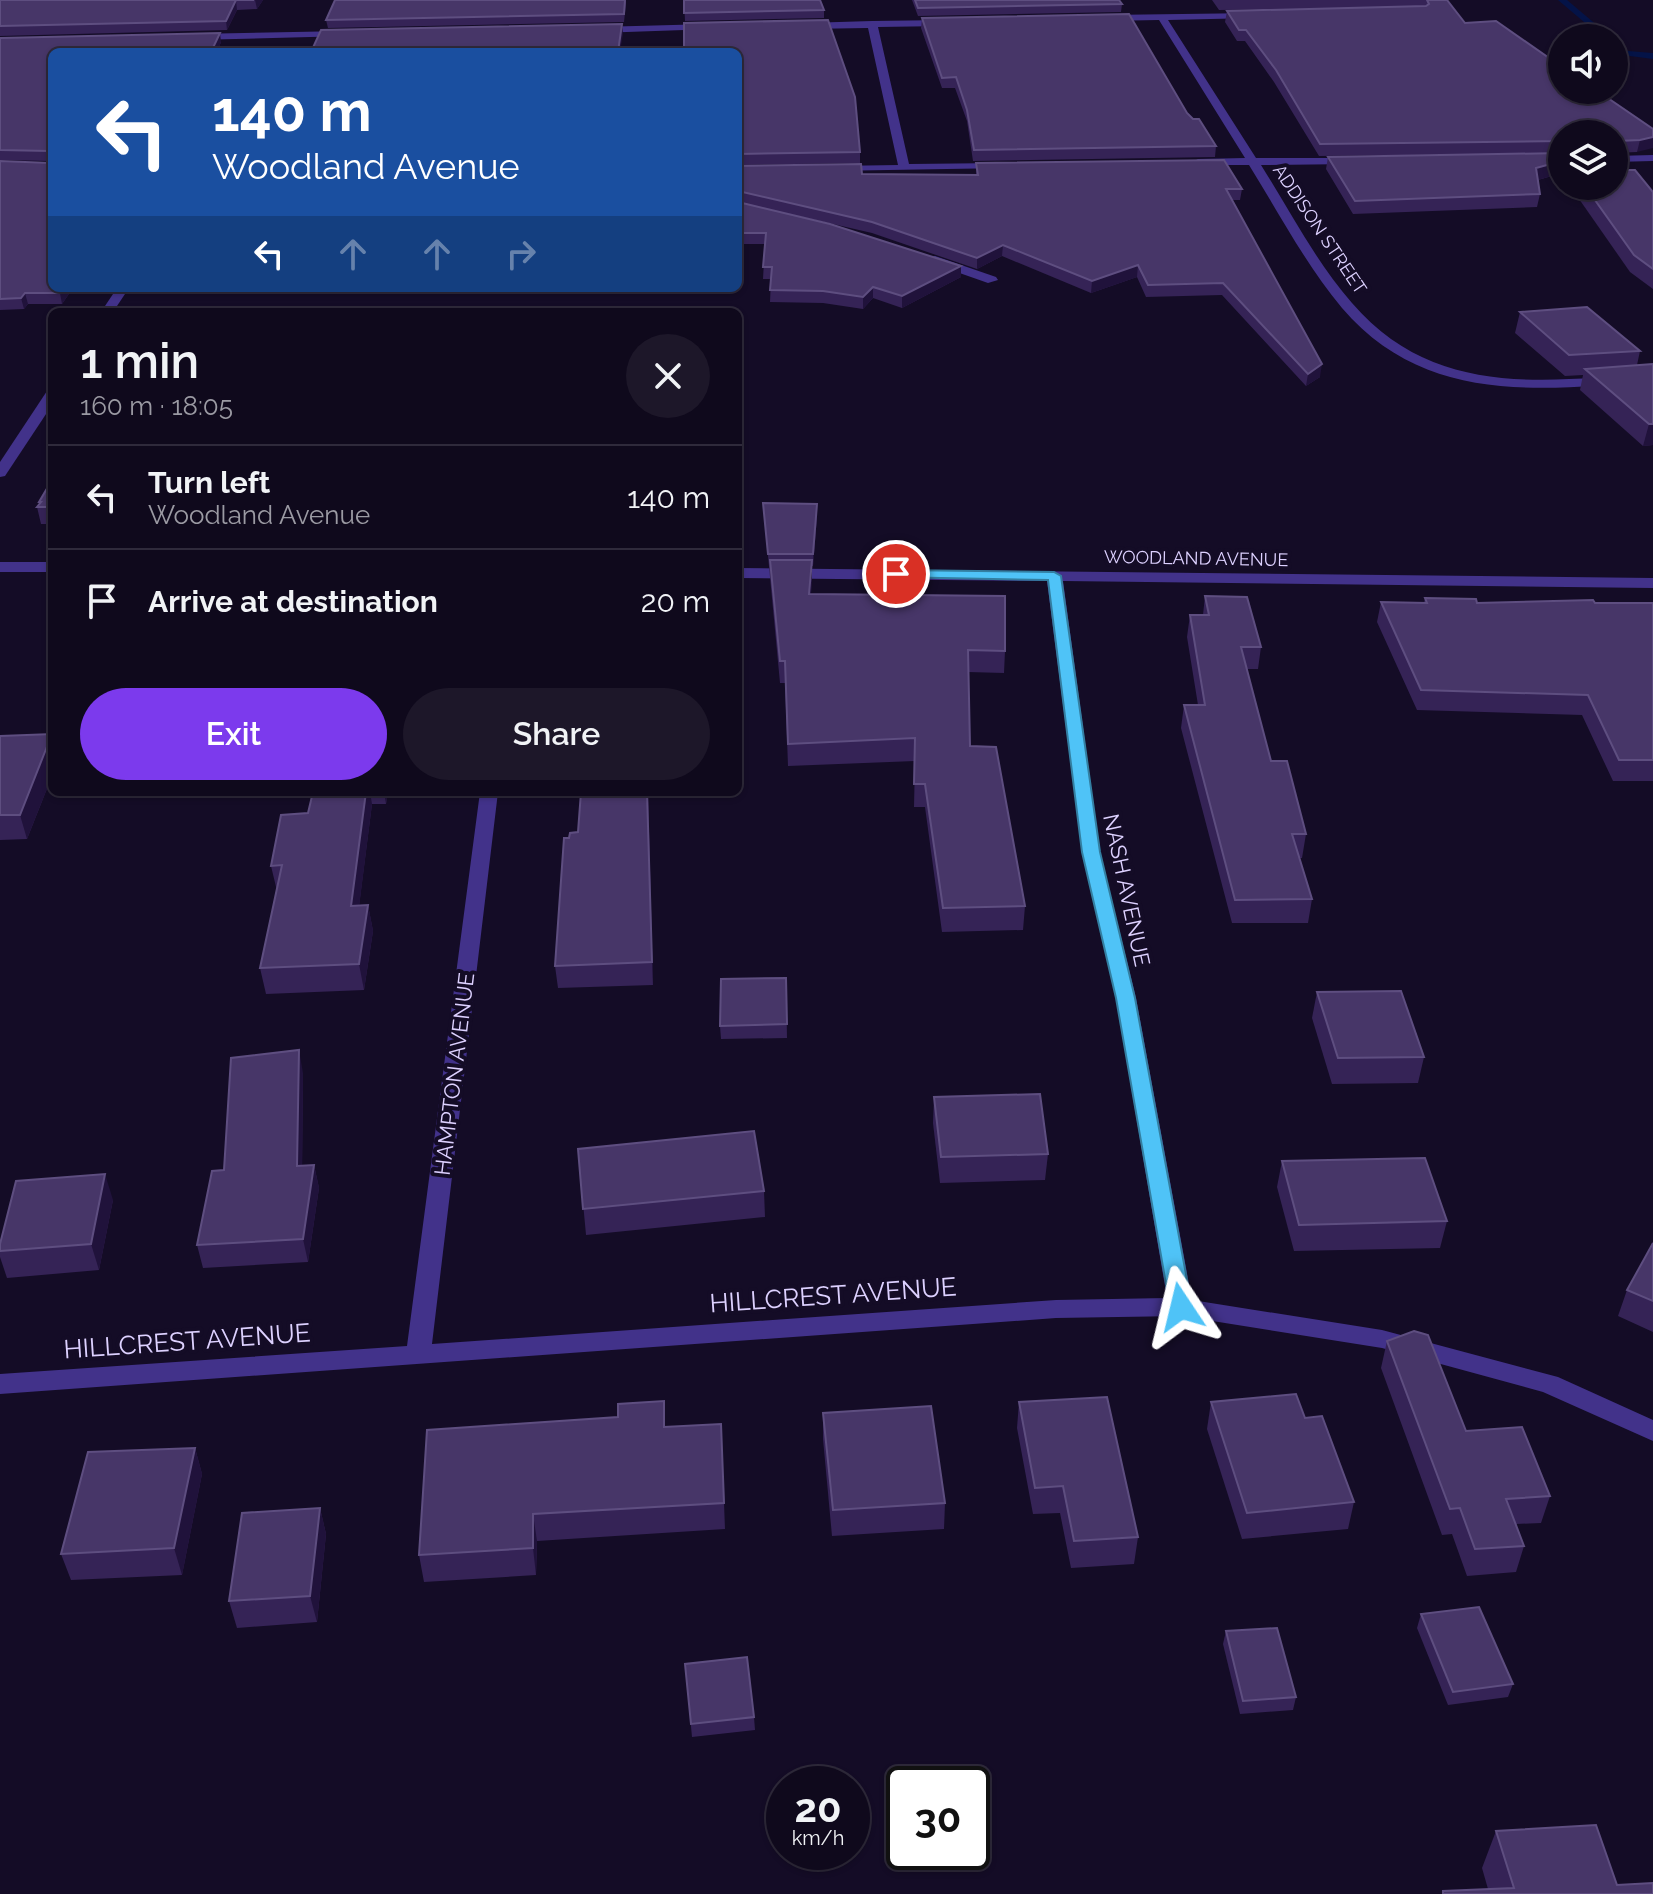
<!DOCTYPE html>
<html lang="en">
<head>
<meta charset="utf-8">
<style>
  :root { --surface:#0f091c; --page:#1d1729; --text:#f1f3f6; --muted:#9b9aa3; --line:#2f2a3b; --accent:#7c3aed }
  body { margin:0; font-family:Raleway,sans-serif; background:var(--page); color:var(--text); height:100vh; display:flex; flex-direction:column; font-size:30px; white-space:nowrap }
  * { box-sizing:border-box; margin:0 }
  p { font-size:26px; color:var(--muted) }
  .icon { flex:none; width:44px; height:44px; fill:none; stroke:currentColor; stroke-width:2; stroke-linecap:round; stroke-linejoin:round }
  .map { position:relative; flex:1; overflow:hidden }
  .details { position:absolute; left:48px; top:308px; width:694px; height:488px; display:flex; flex-direction:column; background:var(--surface); border-radius:12px; box-shadow:0 2px 6px #0004,0 0 0 2px var(--line) }
  .details>* { flex:none }
  .top-card { position:absolute; left:48px; top:48px; width:694px; height:244px; border-radius:12px; box-shadow:0 2px 6px #0004,0 0 0 2px var(--line); background:#1a4fa0; color:#fff; overflow:hidden }
  .controls { position:absolute; left:1548px; top:24px; display:grid; gap:16px }
  .controls a { display:grid; place-items:center; width:80px; height:80px; border-radius:50%; background:var(--surface); box-shadow:0 2px 6px #0004,0 0 0 2px var(--line); font-size:40px }
  .speed { position:absolute; left:766px; top:1766px; display:flex; gap:16px; font-size:40px; font-weight:700; text-align:center }
  .speed>* { display:grid; place-content:center; width:104px; height:104px; border-radius:50%; background:var(--surface); box-shadow:0 2px 6px #0004,0 0 0 2px var(--line); line-height:1 }
  .speed small { font-size:20px; font-weight:400 }
  .speed .limit { border:4px solid #111; border-radius:12px; background:#fff; color:#111 }
  .pin { position:absolute; display:grid; place-items:center; width:68px; height:68px; color:#fff; margin:-34px; border:4px solid #fff; border-radius:50%; box-shadow:0 2px 8px #0007 }
  .me { position:absolute; width:88px; margin:-44px; rotate:350deg; stroke-linejoin:round; filter:drop-shadow(0 0 6px #0008) }
  .turn { display:flex; align-items:center; gap:28px; height:168px; padding:0 32px; font-size:36px }
  .turn .icon { width:104px; height:104px; stroke-width:2.5 }
  .turn b { display:block; font-size:56px; line-height:68px }
  .lanes { display:flex; align-items:center; height:76px; padding:0 32px; background:#0003; justify-content:center; gap:40px; direction:ltr }
  .lanes .off { opacity:.35 }
  .round { display:grid; place-items:center; flex:none; width:84px; height:84px; border-radius:42px; background:var(--page) }
  .head { display:flex; align-items:center; justify-content:space-between; height:136px; padding:0 32px }
  h1 { font-size:48px; font-weight:600; line-height:60px }
  .button { display:flex; gap:16px; margin-top:auto; padding:16px 32px }
  .button a { flex:1; height:92px; border-radius:48px; background:var(--accent); color:#fff; font-size:32px; font-weight:600; line-height:92px; text-align:center }
  .button a+a { background:var(--page); color:var(--text) }
  ul { padding:0; list-style:none }
  li { display:flex; align-items:center; gap:24px; height:104px; padding:0 32px; border-top:2px solid var(--line) }
  li div { flex:1 }
  li b { display:block; font-size:30px }
  li em { font-style:normal }
  .map>svg:first-child { display:block }
  .lines { fill:none; stroke-linecap:round; stroke-linejoin:round }
  .stream { fill:#041347; fill-rule:evenodd }
  .minor { fill:#42328a; fill-rule:evenodd }
  .wall { fill:#352356 }
  .shaded-wall { fill:#20123b }
  .building { fill:#473668; stroke:#5e4e80; stroke-width:2 }
  .route { fill:#4fc3f7; stroke:#337fa1; stroke-width:2 }
  .labels { text-anchor:middle; dominant-baseline:central; stroke-width:8; stroke-linejoin:round; paint-order:stroke }
  .far-street-label { font-size:18px; fill:#ddd1ff; stroke:#140c26 }
  .street-label { font-size:22px; fill:#ddd1ff; stroke:#140c26 }
  .near-street-label { font-size:26px; fill:#ddd1ff; stroke:#140c26 }
</style>
</head>
<body>
<div class="map">
<svg width="1653" height="1894" viewBox="0 0 1653 1894">
  <rect width="100%" height="100%" fill="#140c26"/>
  <g class="lines">
    <!-- stream -->
    <g class="stream">
      <polygon points="1558,0 1567,0 1612,38 1603,38"/>
      <polygon points="1614,40 1628,51 1653,53 1653,59 1622,55 1614,48"/>
    </g>
    <!-- minor -->
    <g class="minor">
      <path d="M1257,13L1254,18L1168,20L1256,158H1354L1360,161L1354,164L1261,165C1290,211 1316,262 1352,303C1433,397 1541,382 1653,373V381C1539,391 1424,404 1342,308C1306,265 1279,213 1249,165H1198L1192,162L1198,159L1245,158L1159,20L1106,21L1101,18L1106,15Z"/>
      <polygon points="872,21 946,20 951,23 946,26 878,27 909,164 1002,163 1008,166 1006,168 830,171 830,167 834,166 898,165 868,28 806,29 801,26 806,23"/>
      <polygon points="710,24 713,29 598,33 593,30 598,27"/>
      <polygon points="346,31 349,36 194,40 189,37 194,34"/>
      <polygon points="1653,155 1653,161 1614,162 1614,156"/>
      <polygon points="935,256 996,277 998,280 988,283 931,263 931,257"/>
      <polygon points="117,288 129,288 113,312 101,312"/>
      <polygon points="52,390 52,405 5,476 0,477 0,462 47,391"/>
      <rect x="0" y="562" width="52" height="10"/>
      <polygon points="738,568 1653,578 1653,588 1063,581 1100,852 1136,998 1192,1300 1382,1330 1558,1377 1653,1420 1653,1441 1543,1392 1382,1348 1181,1316 1056,1318 0,1394 0,1374 407,1346 480,792 498,792 432,1344 1056,1300 1167,1298 1116,998 1082,852 1047,581 738,578"/>
    </g>
  </g>
  <!-- wall -->
  <g class="wall">
    <polygon points="0,0 263,0 257,9 237,10 227,30 0,36"/>
    <polygon points="335,0 626,0 626,3 624,22 328,28 326,20"/>
    <polygon points="684,0 824,10 824,18 685,21"/>
    <polygon points="912,0 1119,0 1122,4 1121,12 918,16"/>
    <polygon points="1212,0 1447,0 1465,23 1653,129 1637,152 1614,153 1614,134 1562,134 1562,173 1538,180 1540,194 1537,207 1353,214 1326,169 1328,157 1495,154 1319,156 1274,82 1245,41 1237,41 1225,22 1227,11 1302,9 1219,10"/>
    <polygon points="922,18 1187,113 1216,146 1215,157 973,161 967,121 955,88 942,88 921,28"/>
    <polygon points="0,38 221,42 217,52 52,52 52,288 73,288 62,304 28,304 24,309 0,310 0,161 50,163 50,161 0,160"/>
    <polygon points="738,52 860,152 860,163 738,165"/>
    <polygon points="976,163 1242,189 1240,200 1232,200 1320,377 1306,386 1222,295 1146,297 1137,277 1091,293 1002,256 977,269 872,233 785,213 961,277 902,308 873,298 863,309 823,303 770,302 771,279 763,279 765,244 738,244 738,166 862,174 976,175"/>
    <polygon points="1570,186 1614,186 1653,192 1653,289 1630,272"/>
    <polygon points="1520,312 1640,351 1637,365 1653,445 1643,446 1580,390 1583,375 1565,376 1515,333"/>
    <polygon points="52,480 52,524 41,524 37,507 39,504 39,502"/>
    <polygon points="763,503 817,516 813,566 812,566 811,594 1005,651 1004,673 968,672 970,746 1025,906 1023,930 942,932 925,807 914,807 915,761 788,766 785,683 780,683"/>
    <polygon points="1205,596 1261,647 1258,669 1247,669 1271,761 1306,834 1302,858 1299,858 1312,899 1308,923 1232,923 1181,728 1184,705 1198,705 1187,637 1190,615 1203,615"/>
    <polygon points="1425,598 1477,603 1653,603 1653,781 1613,781 1582,715 1417,710 1377,622 1381,602 1424,603"/>
    <polygon points="52,734 52,776 27,839 0,840 0,736"/>
    <polygon points="313,792 388,792 386,804 372,804 359,906 368,905 373,931 364,990 266,994 260,968 277,891 271,866 308,813"/>
    <polygon points="581,792 648,792 653,985 558,988 555,966 569,838 578,832"/>
    <polygon points="786,978 787,1038 721,1039 720,1026"/>
    <polygon points="1317,992 1424,1057 1418,1083 1332,1084 1312,1018"/>
    <polygon points="303,1073 302,1166 314,1165 319,1188 308,1262 203,1268 197,1245 224,1170"/>
    <polygon points="934,1097 1048,1154 1045,1180 940,1183 933,1123"/>
    <polygon points="578,1149 764,1191 765,1217 586,1235"/>
    <polygon points="1282,1161 1447,1221 1440,1248 1294,1251 1277,1187"/>
    <polygon points="113,1200 99,1270 7,1278 0,1257 0,1244"/>
    <polygon points="1653,1243 1653,1332 1618,1316 1627,1290"/>
    <polygon points="1387,1341 1466,1431 1550,1496 1541,1523 1516,1524 1524,1546 1516,1572 1467,1576 1452,1534 1442,1535 1381,1368"/>
    <polygon points="1019,1402 1138,1537 1134,1564 1071,1568 1060,1513 1033,1514 1017,1428"/>
    <polygon points="1211,1402 1305,1418 1354,1502 1348,1529 1242,1539 1207,1429"/>
    <polygon points="823,1413 945,1503 944,1529 832,1536 823,1439"/>
    <polygon points="721,1424 725,1529 537,1541 536,1575 424,1582 419,1555 666,1427"/>
    <polygon points="195,1448 202,1474 182,1575 71,1580 61,1554"/>
    <polygon points="320,1508 326,1534 317,1622 237,1628 229,1601"/>
    <polygon points="1421,1614 1513,1684 1508,1697 1448,1705 1417,1628"/>
    <polygon points="1226,1631 1296,1697 1293,1710 1240,1714 1223,1644"/>
    <polygon points="685,1664 754,1717 755,1730 692,1737"/>
    <polygon points="1496,1831 1617,1885 1653,1894 1442,1894 1443,1891 1488,1889 1482,1868"/>
  </g>
  <!-- shaded-wall -->
  <g class="shaded-wall">
    <polygon points="236,0 237,10 227,30 226,21"/>
    <polygon points="255,0 263,0 257,9"/>
    <polygon points="622,24 623,34 620,52 618,52"/>
    <polygon points="220,33 221,42 217,52 211,52"/>
    <polygon points="1653,137 1653,148 1637,152 1640,140"/>
    <polygon points="1562,161 1562,173 1534,181 1536,168"/>
    <polygon points="1003,245 1002,256 977,269 977,258"/>
    <polygon points="1138,265 1137,277 1091,293 1092,281"/>
    <polygon points="961,266 961,277 902,308 902,296"/>
    <polygon points="873,287 873,298 863,309 863,297"/>
    <polygon points="63,288 73,288 62,304 60,293"/>
    <polygon points="25,293 28,304 24,309 21,298"/>
    <polygon points="1322,364 1320,377 1306,386 1308,374"/>
    <polygon points="1649,424 1653,424 1653,445 1643,446"/>
    <polygon points="817,504 817,516 813,566 813,554"/>
    <polygon points="812,560 812,582 809,615 809,594"/>
    <polygon points="52,735 52,776 27,839 20,815"/>
    <polygon points="366,792 370,792 372,804 356,931 351,906"/>
    <polygon points="384,792 388,792 386,804"/>
    <polygon points="647,792 648,792 653,985 652,962"/>
    <polygon points="368,905 373,931 364,990 359,964"/>
    <polygon points="299,1050 303,1073 302,1189 297,1166"/>
    <polygon points="314,1165 319,1188 308,1262 303,1239"/>
    <polygon points="105,1174 113,1200 99,1270 91,1244"/>
    <polygon points="195,1448 202,1474 182,1575 174,1548"/>
    <polygon points="320,1508 326,1534 317,1622 310,1596"/>
    <polygon points="533,1514 537,1541 536,1575 533,1548"/>
  </g>
  <!-- building -->
  <g class="building">
    <polygon points="0,0 254,0 236,0 226,21 0,26"/>
    <polygon points="335,0 625,0 624,14 326,20"/>
    <polygon points="684,0 820,0 824,10 684,13"/>
    <polygon points="915,0 1119,0 1122,4 918,8"/>
    <polygon points="1427,0 1447,0 1465,23 1496,21 1562,67 1562,90 1596,90 1653,129 1653,137 1640,140 1617,141 1614,147 1614,134 1562,134 1562,141 1320,144 1276,70 1246,30 1239,30 1227,11 1426,6 1429,4"/>
    <polygon points="1129,14 1187,113 1193,119 1199,119 1216,146 974,150 967,110 956,77 942,78 922,18"/>
    <polygon points="828,20 855,97 860,152 738,154 738,52 684,52 684,23"/>
    <polygon points="622,24 618,52 311,52 321,30"/>
    <polygon points="220,33 211,52 52,52 52,153 50,151 0,150 0,38"/>
    <polygon points="1562,153 1562,161 1536,168 1540,194 1355,201 1328,157"/>
    <polygon points="52,156 52,288 63,288 60,293 25,293 21,298 0,299 0,161 50,163"/>
    <polygon points="1224,160 1242,189 1226,189 1322,364 1308,374 1223,283 1148,285 1138,265 1092,281 1003,245 977,258 872,222 738,191 738,166 861,164 862,174 978,175 976,163"/>
    <polygon points="1614,170 1635,170 1653,192 1653,269 1634,255 1585,186 1614,186"/>
    <polygon points="738,202 830,224 961,266 902,296 873,287 863,297 823,291 770,290 772,267 763,267 766,233 738,233"/>
    <polygon points="1587,307 1640,351 1569,355 1520,312"/>
    <polygon points="1653,364 1653,424 1649,424 1585,369"/>
    <polygon points="52,480 52,507 37,507 41,502 39,502"/>
    <polygon points="763,503 817,504 813,554 768,554"/>
    <polygon points="770,560 812,560 809,594 1005,596 1005,651 968,650 970,746 996,747 1025,906 943,908 925,784 914,784 915,738 788,744 785,661 780,661"/>
    <polygon points="1205,596 1247,597 1261,647 1241,647 1271,761 1287,761 1306,834 1292,834 1312,899 1235,900 1184,705 1205,705 1190,615 1209,615"/>
    <polygon points="1425,598 1476,599 1477,603 1593,600 1595,603 1653,603 1653,760 1619,760 1588,695 1421,690 1381,602 1427,603"/>
    <polygon points="52,734 20,815 0,815 0,736"/>
    <polygon points="313,792 366,792 351,906 368,905 359,964 260,968 282,865 271,866 281,815 308,813"/>
    <polygon points="581,792 647,792 652,962 555,966 564,838 569,838 570,833 578,832"/>
    <polygon points="786,978 787,1024 720,1026 721,979"/>
    <polygon points="1401,991 1424,1057 1338,1058 1317,992"/>
    <polygon points="299,1050 297,1166 314,1165 303,1239 197,1245 212,1171 224,1170 231,1058"/>
    <polygon points="1040,1094 1048,1154 941,1157 934,1097"/>
    <polygon points="754,1131 764,1191 583,1209 578,1149"/>
    <polygon points="1425,1158 1447,1221 1299,1225 1282,1161"/>
    <polygon points="105,1174 91,1244 0,1251 0,1244 16,1181"/>
    <polygon points="1653,1243 1653,1301 1627,1290"/>
    <polygon points="1414,1331 1428,1335 1466,1431 1522,1427 1550,1496 1506,1499 1524,1546 1475,1549 1460,1508 1450,1509 1387,1341"/>
    <polygon points="1296,1394 1305,1418 1322,1416 1354,1502 1247,1513 1211,1402"/>
    <polygon points="1107,1397 1138,1537 1074,1541 1063,1486 1035,1488 1019,1402"/>
    <polygon points="664,1401 664,1427 721,1424 724,1503 533,1514 533,1548 419,1555 427,1430 618,1417 618,1404"/>
    <polygon points="931,1406 945,1503 833,1510 823,1413"/>
    <polygon points="195,1448 174,1548 61,1554 88,1452"/>
    <polygon points="320,1508 310,1596 229,1601 242,1513"/>
    <polygon points="1479,1607 1513,1684 1453,1692 1421,1614"/>
    <polygon points="1277,1628 1296,1697 1243,1701 1226,1631"/>
    <polygon points="747,1657 754,1717 691,1724 685,1664"/>
    <polygon points="1596,1825 1617,1885 1653,1883 1653,1894 1443,1894 1443,1891 1514,1888 1496,1831"/>
  </g>
  <!-- route -->
  <polygon class="route" points="896,570 1054,572 1061,576 1100,852 1135,998 1192,1307 1188,1313 1181,1315 1173,1313 1170,1307 1116,998 1082,852 1048,580 891,577 891,571"/>
  <g class="labels">
    <!-- far-street labels -->
    <g class="far-street-label">
      <text transform="translate(1320 229) rotate(56)">ADDISON STREET</text>
      <text transform="translate(1196 558) rotate(1)">WOODLAND AVENUE</text>
    </g>
    <!-- street labels -->
    <g class="street-label">
      <text transform="translate(1127 890) rotate(78)">NASH AVENUE</text>
      <text transform="translate(454 1074) rotate(-83)">HAMPTON AVENUE</text>
    </g>
    <!-- near-street labels -->
    <g class="near-street-label">
      <text transform="translate(833 1295) rotate(-4)">HILLCREST AVENUE</text>
      <text transform="translate(187 1341) rotate(-4)">HILLCREST AVENUE</text>
    </g>
  </g>
</svg>
<div class="controls">
<a><svg class="icon" aria-label="sound" viewBox="0 0 24 24"><path d="M4 9h4l5-4v14l-5-4H4zM17 9q2 3 0 6"/></svg></a>
<a><svg class="icon" aria-label="layers" viewBox="0 0 24 24"><path d="M12 4l9 5-9 5-9-5zM3 14l9 5 9-5"/></svg></a>
</div>
<div class="speed"><div>20<small>km/h</small></div><div class="limit">30</div></div>
<div class="pin" style="left:896px;top:574px;background:#d93025"><svg class="icon" aria-label="arrive" viewBox="0 0 24 24"><path d="M6 21V4h12l-3 4 3 4H6"/></svg></div>
<svg class="me" style="left:1181px;top:1307px" viewBox="-20 -20 40 40"><path d="M0-17L14 15 0 8-14 15z" fill="#4fc3f7" stroke="#fff" stroke-width="4"/></svg>
<div class="top-card">
<div class="turn"><svg class="icon" aria-label="left" viewBox="0 0 24 24"><path d="M17 20v-9H6M10 6l-5 5 5 5"/></svg><div><b>140 m</b>Woodland Avenue</div></div>
<div class="lanes"><svg class="icon" aria-label="left" viewBox="0 0 24 24"><path d="M17 20v-9H6M10 6l-5 5 5 5"/></svg><svg class="icon off" aria-label="ahead" viewBox="0 0 24 24"><path d="M12 20V5M6 11l6-6 6 6"/></svg><svg class="icon off" aria-label="ahead" viewBox="0 0 24 24"><path d="M12 20V5M6 11l6-6 6 6"/></svg><svg class="icon off" aria-label="right" viewBox="0 0 24 24"><path d="M7 20v-9h11M14 6l5 5-5 5"/></svg></div>
</div>
<section class="details">
<div class="head"><div><h1>1 min</h1><p>160 m · 18:05</p></div><a class="round"><svg class="icon" aria-label="close" viewBox="0 0 24 24"><path d="M6 6l12 12M18 6L6 18"/></svg></a></div>
<ul>
<li><svg class="icon" aria-label="left" viewBox="0 0 24 24"><path d="M17 20v-9H6M10 6l-5 5 5 5"/></svg><div><b>Turn left</b><p>Woodland Avenue</p></div><em>140 m</em></li>
<li><svg class="icon" aria-label="arrive" viewBox="0 0 24 24"><path d="M6 21V4h12l-3 4 3 4H6"/></svg><div><b>Arrive at destination</b></div><em>20 m</em></li>
</ul>
<div class="button"><a>Exit</a><a>Share</a></div>
</section>
</div>
</body>
</html>
